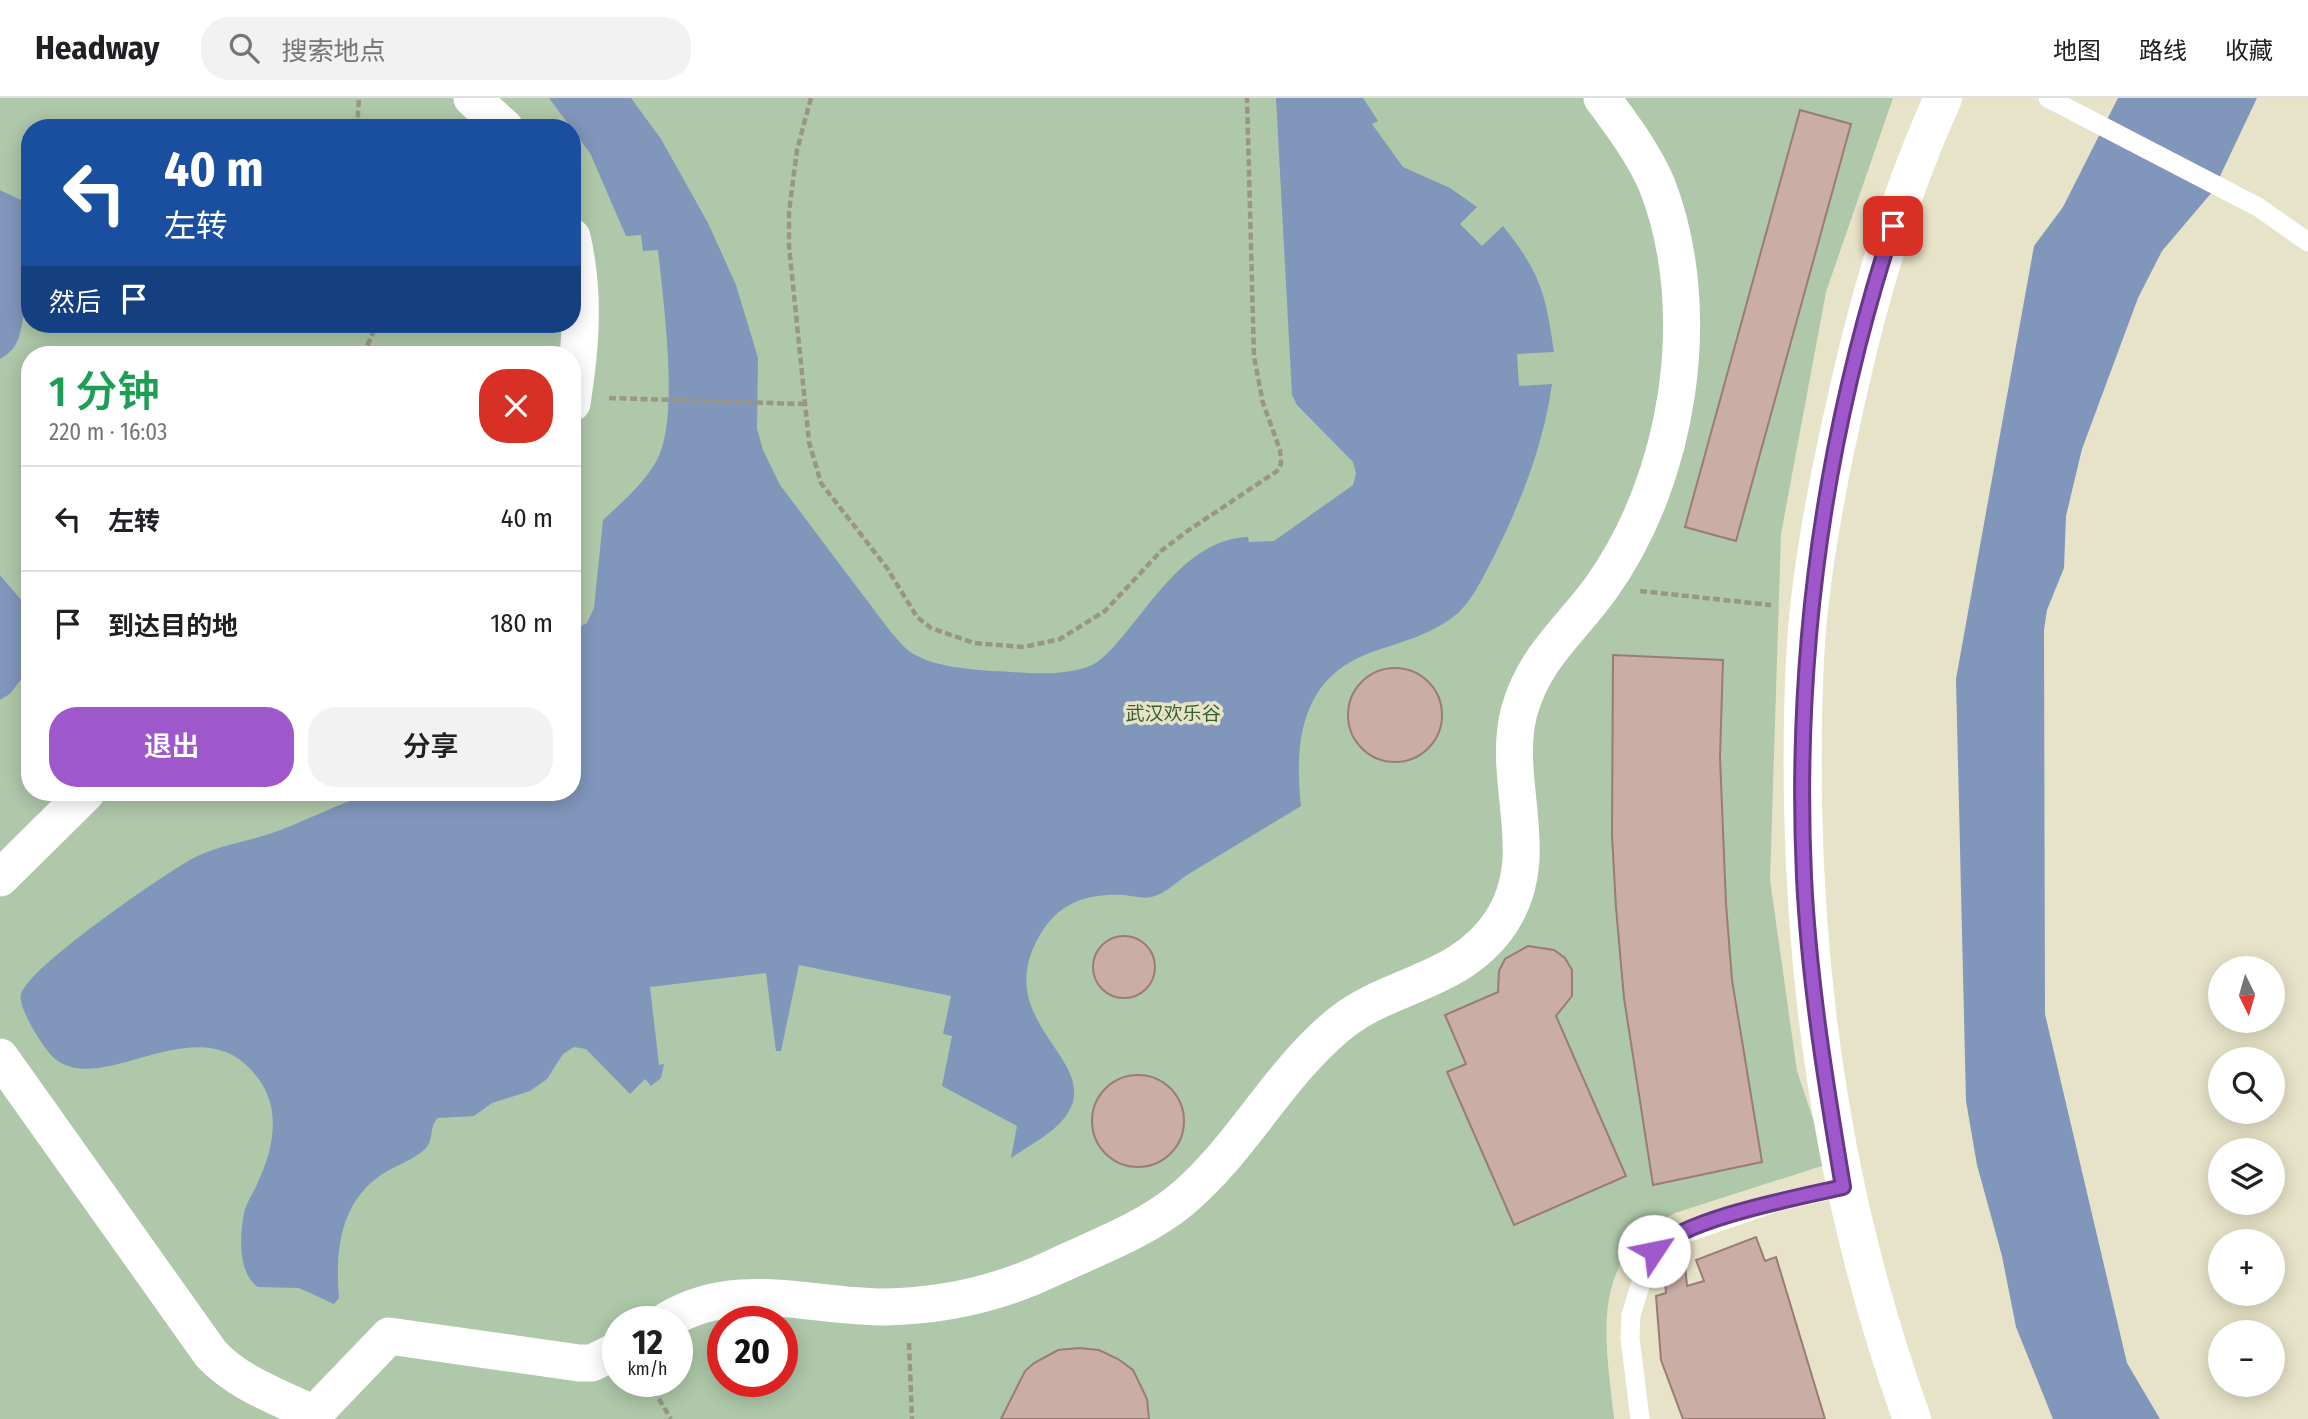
<!DOCTYPE html>
<html lang="zh">
<head>
<meta charset="utf-8">
<style>
  :root { --surface:#fff; --page:#f2f2f2; --text:#202124; --muted:#757577; --line:#e0e0e0; --accent:#9f58cb }
  body { margin:0; font-family:"Fira Sans Condensed","Noto Sans SC",sans-serif; background:var(--page); color:var(--text); height:100vh; display:flex; flex-direction:column; font-size:26px; white-space:nowrap }
  * { box-sizing:border-box; margin:0 }
  p { font-size:23px; color:var(--muted) }
  .icon { flex:none; width:38px; height:38px; fill:none; stroke:currentColor; stroke-width:2; stroke-linecap:round; stroke-linejoin:round }
  .map { position:relative; flex:1; overflow:hidden }
  .details { position:absolute; left:21px; top:248px; width:560px; height:455px; display:flex; flex-direction:column; background:var(--surface); border-radius:28px; box-shadow:0 4px 18px #0003 }
  .details>* { flex:none }
  .hud { position:absolute; left:21px; top:21px; width:560px; height:214px; border-radius:28px; box-shadow:0 4px 18px #0003; background:#1a4fa0; color:#fff; overflow:hidden }
  .needle { width:46px; rotate:175deg }
  .fabs { position:absolute; left:2208px; top:858px; display:grid; gap:14px }
  .fabs a { display:grid; place-items:center; width:77px; height:77px; border-radius:50%; background:var(--surface); box-shadow:0 4px 18px #0003; font-size:35px }
  .speed { position:absolute; left:602px; top:1208px; display:flex; gap:14px; font-size:35px; font-weight:700; text-align:center }
  .speed>* { display:grid; place-content:center; width:91px; height:91px; border-radius:50%; background:var(--surface); box-shadow:0 4px 18px #0003; line-height:1 }
  .speed small { font-size:18px; font-weight:400 }
  .speed .limit { border:10px solid #d22; background:#fff; color:#111 }
  .pin { position:absolute; display:grid; place-items:center; width:60px; height:60px; color:#fff; margin:-30px; border-radius:14px; box-shadow:0 4px 10px #0006 }
  .me { position:absolute; width:77px; margin:-38px; rotate:56deg; stroke-linejoin:round; filter:drop-shadow(0 0 5px #0008) }
  .turn { display:flex; align-items:center; gap:24px; height:147px; padding:0 28px; font-size:32px }
  .turn .icon { width:91px; height:91px; stroke-width:2.5 }
  .turn b { display:block; font-size:49px; line-height:60px }
  .then { display:flex; align-items:center; height:66px; padding:0 28px; background:#0003; gap:14px; font-size:26px }
  .round { display:grid; place-items:center; flex:none; width:74px; height:74px; border-radius:28px; background:var(--page) }
  .head { display:flex; align-items:center; justify-content:space-between; height:119px; padding:0 28px }
  h1 { font-size:42px; font-weight:600; line-height:52px; color:#1e9e55 }
  .cta { display:flex; gap:14px; margin-top:auto; padding:14px 28px }
  .cta a { flex:1; height:80px; border-radius:28px; background:var(--accent); color:#fff; font-size:28px; font-weight:600; line-height:80px; text-align:center }
  .cta a+a { background:var(--page); color:var(--text) }
  ul { padding:0; list-style:none }
  li { display:flex; align-items:center; gap:21px; height:105px; padding:0 28px; border-top:2px solid var(--line) }
  li div { flex:1 }
  li b { display:block; font-size:26px }
  li em { font-style:normal }
  header { display:flex; align-items:center; gap:42px; box-sizing:border-box; height:98px; padding:0 35px; background:var(--surface); border-bottom:2px solid var(--line) }
  header strong { font-size:33px }
  nav { display:flex; gap:38px; margin-inline-start:auto; font-size:24px }
  .search { width:490px; height:63px; background:var(--page); display:flex; align-items:center; gap:18px; box-sizing:border-box; padding:0 24px; border-radius:28px; color:var(--muted); font-size:26px }
  .map>svg:first-child { display:block }
  .green { fill:#aec8a9; fill-rule:evenodd }
  .water { fill:#8196bb }
  .building { fill:#caada5; stroke:#997d75; stroke-width:2 }
  .lines { fill:none; stroke-linecap:round; stroke-linejoin:round }
  .path { stroke:#999683; stroke-width:4.5; stroke-dasharray:7 3.5; stroke-linecap:butt }
  .lane { stroke:#fff; stroke-width:19 }
  .street { stroke:#fff; stroke-width:37 }
  .secondary { stroke:#fff; stroke-width:38 }
  .route-casing { stroke:#673984; stroke-width:18 }
  .route { stroke:#9f58cb; stroke-width:12 }
  .labels { text-anchor:middle; dominant-baseline:central; stroke-width:7; stroke-linejoin:round; paint-order:stroke }
  .park-label { font-size:19px; fill:#355e2d; stroke:#e7e3c8 }
</style>
</head>
<body>
<header>
<strong>Headway</strong>
<div class="search"><svg class="icon" aria-label="search" viewBox="0 0 24 24"><circle cx="10" cy="10" r="6"/><path d="M15 15l6 6"/></svg>搜索地点</div>
<nav><a>地图</a><a>路线</a><a>收藏</a></nav>
</header>
<div class="map">
<svg width="2308" height="1321" viewBox="0 0 2308 1321">
  <rect width="100%" height="100%" fill="#e7e3c8"/>
  <!-- green -->
  <path class="green" d="M0,0H1893L1826,194L1781,436L1770,782L1797,973L1828,1066L1675,1115C1588,1161 1605,1237 1614,1321H0V602L10,596L30,570V695H572V257H30V512L0,477V261C25,248 19,220 30,198V226H572V30H30V106L0,92ZM618,1223H677V1283H618ZM723,1223H782V1283H723Z"/>
  <!-- water -->
  <g class="water">
    <path d="M549,0H631L661,41L708,125L736,187L758,260L757,331L763,352L780,387L890,533C896,539 902,548 909,553C929,568 967,571 991,573C1023,574 1062,580 1092,567C1104,561 1114,548 1123,538C1157,498 1191,441 1248,439L1249,444L1274,443L1353,387L1356,375L1353,364L1297,307L1292,297L1276,0H1363L1378,23L1372,26L1403,69L1450,90L1477,109L1460,126L1482,148L1503,128C1540,174 1546,196 1554,254L1517,256L1519,288L1552,286C1543,350 1519,409 1490,466C1481,483 1472,502 1458,515C1434,536 1401,544 1372,554C1301,579 1294,643 1301,708C1263,731 1225,754 1187,777C1177,784 1163,797 1151,799C1143,801 1132,798 1124,797C1093,795 1064,802 1045,829C984,918 1094,957 1071,1009C1061,1032 1031,1046 1011,1060L1017,1028L942,988L952,938L943,936L951,898L799,867L781,953H776L766,875L650,889L659,967L664,966L661,980L651,988L645,981L630,996L586,951L574,949L563,956L547,981L530,993L492,1005L474,1018L438,1020C429,1028 434,1041 426,1050C417,1060 397,1067 384,1075C340,1103 335,1152 339,1200L334,1206L299,1190L258,1189C237,1175 240,1136 244,1115C246,1105 254,1094 258,1084C272,1054 281,1017 262,986C206,897 104,1003 54,960C44,951 17,909 21,896C31,867 158,781 188,763C213,748 242,745 269,736C304,725 338,704 374,696C391,691 413,695 431,695C478,695 525,695 572,695V533L587,525L594,510L603,422C623,403 643,387 657,362C680,319 663,201 658,152L643,153L641,137L626,138L590,55Z"/>
    <polygon points="2118,0 2257,0 2213,93 2162,153 2138,200 2082,351 2066,418 2064,470 2047,512 2044,532 2045,916 2127,1265 2160,1321 2053,1321 2016,1229 2002,1158 1977,1067 1966,1003 1956,581 2034,148 2063,109"/>
    <path d="M0,92L30,106V198C18,222 27,247 0,261Z"/>
    <polygon points="0,477 30,512 30,570 10,596 0,602"/>
  </g>
  <!-- building -->
  <g class="building">
    <polygon points="1800,12 1851,26 1736,443 1685,429"/>
    <polygon points="1613,557 1723,562 1720,659 1726,806 1732,882 1762,1064 1653,1087 1624,900 1616,810 1612,737"/>
    <circle cx="1395" cy="617" r="47"/>
    <circle cx="1124" cy="869" r="31"/>
    <polygon points="1528,848 1554,852 1565,860 1572,872 1572,898 1556,918 1626,1078 1514,1127 1447,974 1466,966 1445,917 1498,894 1499,873 1505,861"/>
    <circle cx="1138" cy="1023" r="46"/>
    <polygon points="1756,1139 1765,1163 1776,1159 1825,1321 1683,1321 1661,1262 1656,1198 1666,1195 1663,1159 1684,1157 1687,1188 1704,1183 1696,1162"/>
    <polygon points="1079,1250 1099,1252 1118,1261 1133,1272 1147,1301 1149,1321 1001,1321 1025,1273 1034,1265 1058,1252"/>
  </g>
  <g class="lines">
    <!-- path -->
    <g class="path">
      <polyline points="811,0 797,52 789,114 789,148 809,344 821,385 887,470 917,519 931,530 974,545 1024,549 1060,541 1105,513 1161,453 1186,434 1277,373 1281,366 1280,352 1263,305 1254,259 1247,0"/>
      <polyline points="357,30 359,0"/>
      <polyline points="363,257 377,226"/>
      <polyline points="609,300 803,306"/>
      <polyline points="1640,493 1771,507"/>
      <polyline points="909,1245 912,1321"/>
      <polyline points="648,1283 671,1321"/>
    </g>
    <!-- lane -->
    <g class="lane">
      <polyline points="2048,0 2258,109 2308,144"/>
      <polyline points="1640,1321 1630,1240 1631,1217 1647,1165 1663,1143 1777,1104 1843,1089"/>
    </g>
    <!-- street -->
    <g class="street">
      <polyline points="472,0 505,30"/>
      <path d="M572,139C585,195 581,248 572,305"/>
      <polyline points="0,780 86,695"/>
      <path d="M0,959L211,1256C238,1285 278,1299 314,1316L389,1238L579,1265H592L618,1252"/>
      <path d="M666,1223C736,1180 808,1209 885,1209C945,1208 1004,1194 1057,1168C1098,1149 1146,1131 1181,1102C1241,1052 1277,978 1337,928C1389,884 1459,887 1501,824C1545,757 1501,685 1519,614C1534,559 1570,533 1601,490C1679,381 1706,213 1657,87C1644,56 1622,27 1602,0"/>
    </g>
    <!-- secondary -->
    <path class="secondary" d="M1912,1321C1841,1124 1807,917 1803,708C1802,643 1802,576 1809,511C1817,437 1832,363 1849,290C1871,191 1901,93 1943,0"/>
  </g>
  <g class="lines">
    <defs>
      <path id="route" d="M1654,1153C1682,1121 1799,1099 1843,1089C1826,987 1809,883 1804,779C1794,557 1824,340 1893,128"/>
    </defs>
    <!-- route casing -->
    <use href="#route" class="route-casing"/>
    <!-- route -->
    <use href="#route" class="route"/>
  </g>
  <g class="labels">
    <!-- park labels -->
    <g class="park-label">
      <text x="1173" y="615">武汉欢乐谷</text>
    </g>
  </g>
</svg>
<div class="fabs">
<a><svg class="needle" viewBox="-14 -14 28 28"><path d="M0-13l5 13h-10z" fill="#e53935"/><path d="M0 13l5-13h-10z" fill="#757577"/></svg></a>
<a><svg class="icon" aria-label="search" viewBox="0 0 24 24"><circle cx="10" cy="10" r="6"/><path d="M15 15l6 6"/></svg></a>
<a><svg class="icon" aria-label="layers" viewBox="0 0 24 24"><path d="M12 4l9 5-9 5-9-5zM3 14l9 5 9-5"/></svg></a>
<a>+</a>
<a>−</a>
</div>
<div class="speed"><div>12<small>km/h</small></div><div class="limit">20</div></div>
<div class="pin" style="left:1893px;top:128px;background:#d93025"><svg class="icon" aria-label="arrive" viewBox="0 0 24 24"><path d="M6 21V4h12l-3 4 3 4H6"/></svg></div>
<svg class="me" style="left:1654px;top:1153px" viewBox="-20 -20 40 40"><circle r="19" fill="#fff"/><path d="M0-13L10 11 0 6-10 11z" fill="#9f58cb"/></svg>
<div class="hud">
<div class="turn"><svg class="icon" aria-label="left" viewBox="0 0 24 24"><path d="M17 20v-9H6M10 6l-5 5 5 5"/></svg><div><b>40 m</b>左转</div></div>
<div class="then">然后<svg class="icon" aria-label="arrive" viewBox="0 0 24 24"><path d="M6 21V4h12l-3 4 3 4H6"/></svg></div>
</div>
<section class="details">
<div class="head"><div><h1>1 分钟</h1><p>220 m · 16:03</p></div><a class="round" style="background:#d93025;color:#fff"><svg class="icon" aria-label="close" viewBox="0 0 24 24"><path d="M6 6l12 12M18 6L6 18"/></svg></a></div>
<ul>
<li><svg class="icon" aria-label="left" viewBox="0 0 24 24"><path d="M17 20v-9H6M10 6l-5 5 5 5"/></svg><div><b>左转</b></div><em>40 m</em></li>
<li><svg class="icon" aria-label="arrive" viewBox="0 0 24 24"><path d="M6 21V4h12l-3 4 3 4H6"/></svg><div><b>到达目的地</b></div><em>180 m</em></li>
</ul>
<div class="cta"><a>退出</a><a>分享</a></div>
</section>
</div>
</body>
</html>
